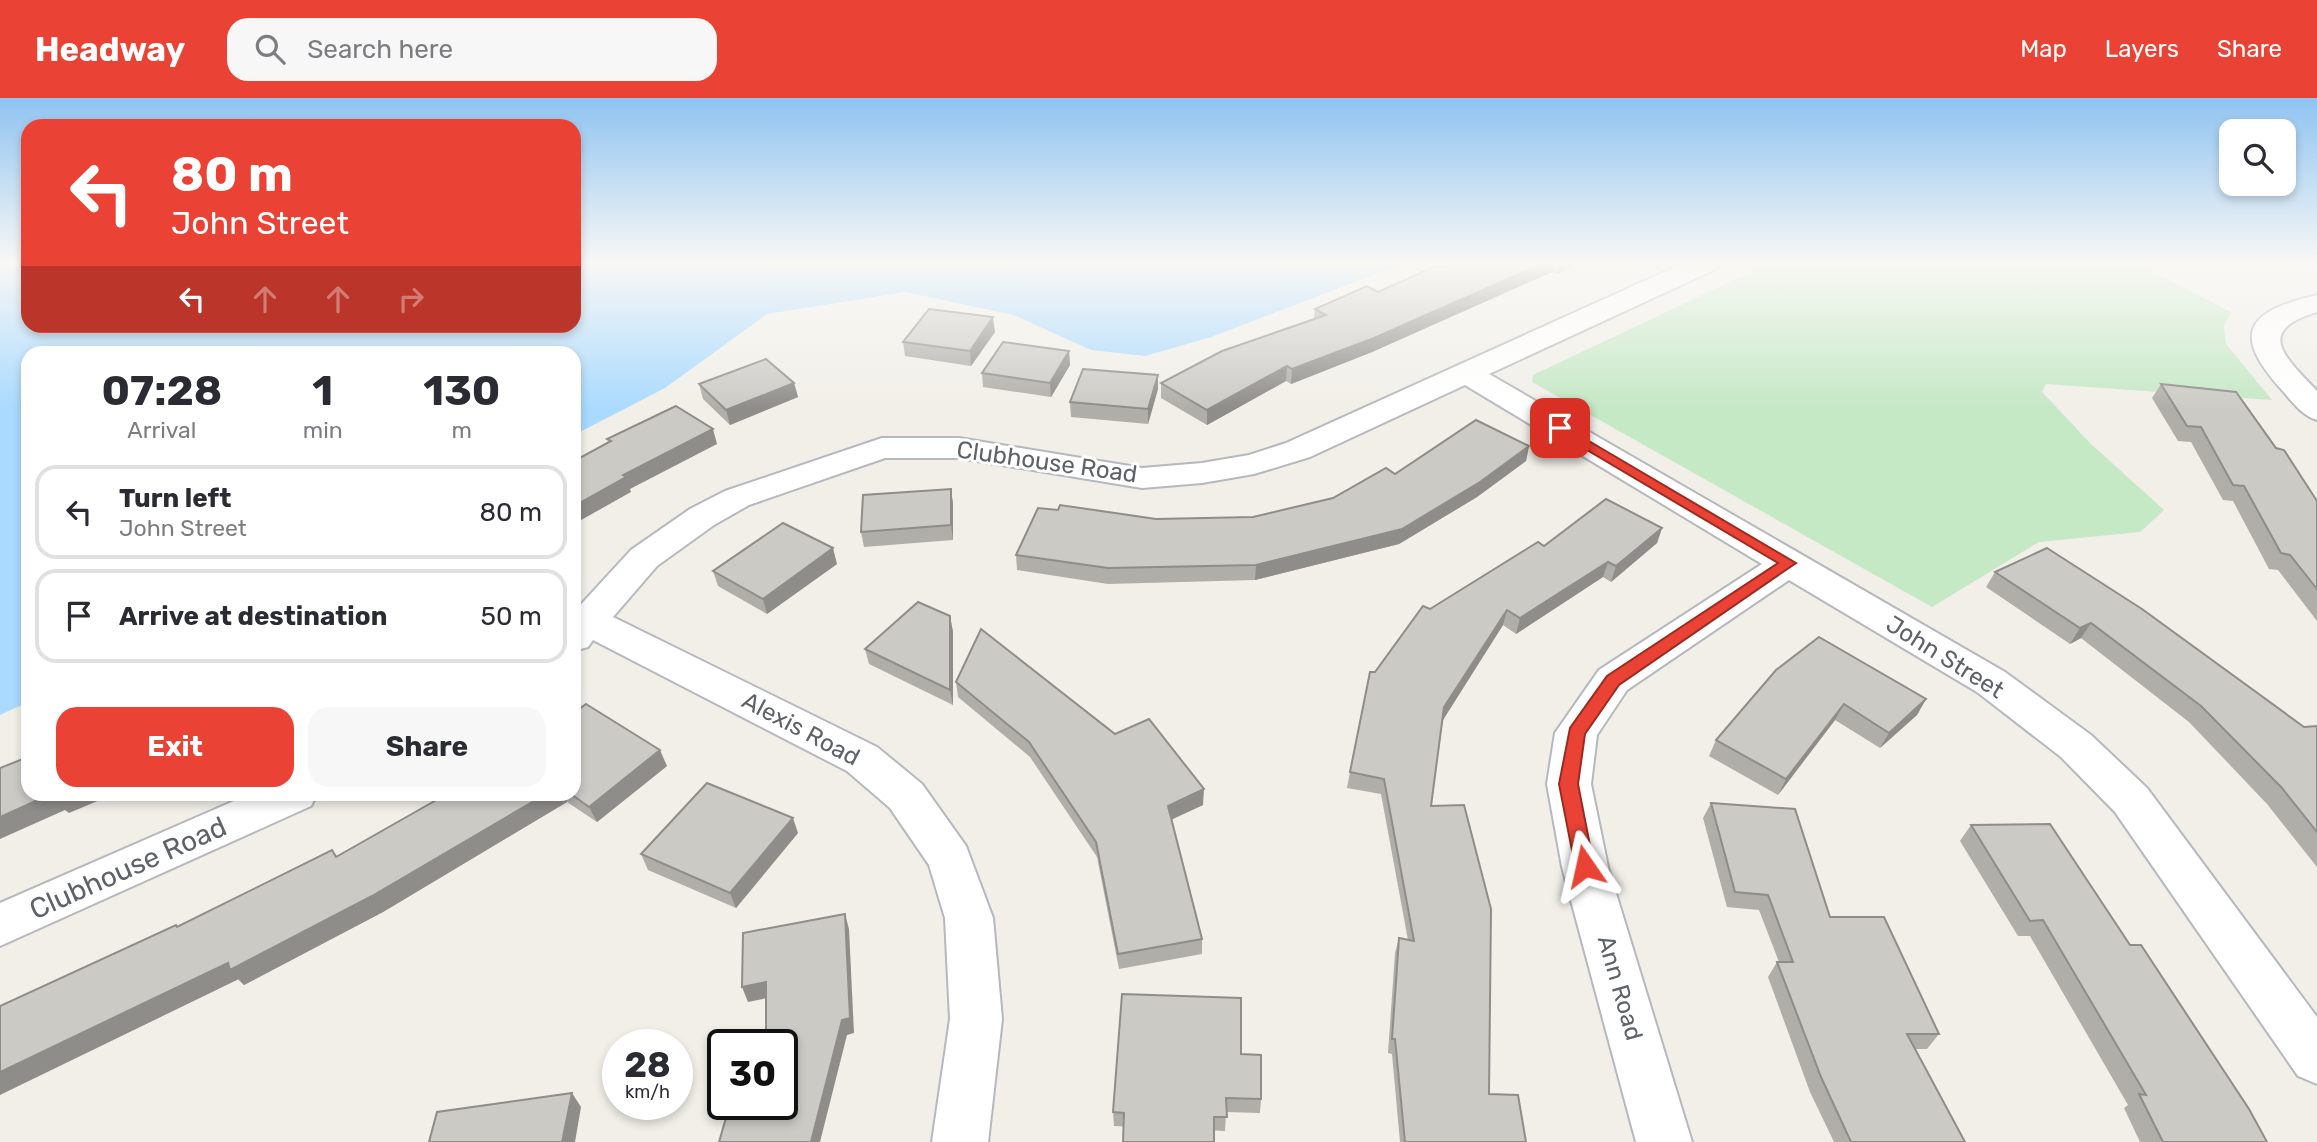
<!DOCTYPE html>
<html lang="en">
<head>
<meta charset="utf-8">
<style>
  :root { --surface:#fff; --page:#f7f7f7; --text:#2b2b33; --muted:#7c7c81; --line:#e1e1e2; --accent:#ea4335 }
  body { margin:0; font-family:Rubik,sans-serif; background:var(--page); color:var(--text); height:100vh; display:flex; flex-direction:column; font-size:26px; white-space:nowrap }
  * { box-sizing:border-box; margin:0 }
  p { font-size:23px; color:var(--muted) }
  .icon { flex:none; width:38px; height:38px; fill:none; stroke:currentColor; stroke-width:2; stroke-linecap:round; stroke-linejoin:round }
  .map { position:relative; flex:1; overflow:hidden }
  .sheet { position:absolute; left:21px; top:248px; width:560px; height:455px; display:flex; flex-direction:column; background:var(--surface); border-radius:21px; box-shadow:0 4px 10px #0003 }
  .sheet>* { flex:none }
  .hud { position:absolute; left:21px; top:21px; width:560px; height:214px; border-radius:21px; box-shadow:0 4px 10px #0003; background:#ea4335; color:#fff; overflow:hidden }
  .buttons { position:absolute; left:2219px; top:21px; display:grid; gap:14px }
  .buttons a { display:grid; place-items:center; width:77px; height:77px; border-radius:14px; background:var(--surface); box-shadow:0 4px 10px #0003; font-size:35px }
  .speed { position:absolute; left:602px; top:931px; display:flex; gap:14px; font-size:35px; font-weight:700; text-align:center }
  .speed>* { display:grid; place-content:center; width:91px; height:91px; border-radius:50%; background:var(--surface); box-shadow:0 4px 10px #0003; line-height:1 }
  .speed small { font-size:18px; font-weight:400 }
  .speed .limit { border:4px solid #111; border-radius:10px; background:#fff; color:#111 }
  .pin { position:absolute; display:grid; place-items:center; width:60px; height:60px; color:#fff; margin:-30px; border-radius:14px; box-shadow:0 4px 10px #0006 }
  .me { position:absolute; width:77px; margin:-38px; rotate:349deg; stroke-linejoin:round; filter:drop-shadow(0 0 5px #0008) }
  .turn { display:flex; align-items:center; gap:24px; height:147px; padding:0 35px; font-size:32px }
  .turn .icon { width:91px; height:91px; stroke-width:2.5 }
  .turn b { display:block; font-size:49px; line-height:60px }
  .lanes { display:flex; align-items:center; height:66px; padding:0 35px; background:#0003; justify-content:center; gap:35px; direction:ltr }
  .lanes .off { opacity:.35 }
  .eta { display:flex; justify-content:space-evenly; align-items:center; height:119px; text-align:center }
  .eta b { font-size:42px; font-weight:700; line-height:49px }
  .action { display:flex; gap:14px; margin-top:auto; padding:14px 35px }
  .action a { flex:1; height:80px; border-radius:21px; background:var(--accent); color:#fff; font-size:28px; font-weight:700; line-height:80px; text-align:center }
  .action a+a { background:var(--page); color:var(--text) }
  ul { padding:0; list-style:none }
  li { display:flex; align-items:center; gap:21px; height:94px; margin:0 14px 10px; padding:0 21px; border:4px solid var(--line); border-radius:21px }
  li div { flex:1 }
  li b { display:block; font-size:26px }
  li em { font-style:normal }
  header { display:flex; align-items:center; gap:42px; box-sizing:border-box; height:98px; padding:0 35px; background:var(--accent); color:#fff }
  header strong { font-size:33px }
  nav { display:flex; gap:38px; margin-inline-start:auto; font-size:24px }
  .search { width:490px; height:63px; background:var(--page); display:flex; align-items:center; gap:18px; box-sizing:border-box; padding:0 24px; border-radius:21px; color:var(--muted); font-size:26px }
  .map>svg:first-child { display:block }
  .green { fill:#c5e8c5 }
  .water { fill:#aadaff }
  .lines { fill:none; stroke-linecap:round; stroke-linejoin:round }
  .minor-casing { stroke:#b5b8bc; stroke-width:4 }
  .minor { fill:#fff; fill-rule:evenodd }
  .wall { fill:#afaea9 }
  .shaded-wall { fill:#8f8d8a }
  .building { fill:#cccac5; stroke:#8f8d8a; stroke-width:2 }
  .route { fill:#ea4335; stroke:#982c22; stroke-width:2 }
  .labels { text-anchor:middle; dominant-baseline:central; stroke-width:6; stroke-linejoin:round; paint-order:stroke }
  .street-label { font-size:24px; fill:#5f6368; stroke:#fff }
  .near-street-label { font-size:28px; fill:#5f6368; stroke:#fff }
</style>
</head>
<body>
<header>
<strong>Headway</strong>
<div class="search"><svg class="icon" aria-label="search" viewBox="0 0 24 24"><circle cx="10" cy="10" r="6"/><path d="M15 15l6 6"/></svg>Search here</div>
<nav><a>Map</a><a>Layers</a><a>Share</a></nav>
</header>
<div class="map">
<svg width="2317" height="1044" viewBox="0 0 2317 1044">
  <rect width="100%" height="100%" fill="#f1efe8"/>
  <!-- green -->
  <polygon class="green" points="1770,165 2136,165 2231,214 2224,228 2226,246 2272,302 2046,286 2042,294 2091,346 2164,412 2140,434 2039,444 1932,509 1532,284 1533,277"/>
  <!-- water -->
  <polygon class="water" points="0,165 28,165 28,228 574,228 574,165 1405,165 1211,239 1145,258 1091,252 1014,217 905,194 767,216 665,290 574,337 574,256 28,256 28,604 0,617"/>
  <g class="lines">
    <defs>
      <g id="minor">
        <polygon points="1684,165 1719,165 1716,171 1489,276 2005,574 2091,637 2147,690 2317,919 2317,986 2298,978 2115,714 2061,659 1977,594 1789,482 1627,592 1597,637 1591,686 1608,769 1692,1044 1636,1044 1562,769 1547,686 1555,635 1599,572 1762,466 1465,287 1310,359 1254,376 1202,385 1142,390 959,360 885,360 749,407 714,427 657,468 613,519 877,649 922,686 966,748 993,820 1002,921 988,1044 932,1044 950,921 945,820 929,767 890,710 847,673 593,542 588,549 574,553 574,514 631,452 690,411 725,393 882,340 959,340 1142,370 1202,365 1249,357 1286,345"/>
        <path d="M2317,197V214C2253,233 2286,260 2317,293V322C2301,317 2292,303 2281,291C2229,233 2250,213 2317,197Z"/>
        <polygon points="250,696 317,696 311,708 0,848 0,805"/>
      </g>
    </defs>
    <!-- minor casing -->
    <use href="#minor" class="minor-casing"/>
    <!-- minor -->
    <use href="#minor" class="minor"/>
  </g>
  <!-- wall -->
  <g class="wall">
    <polygon points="1455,165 1575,165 1558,176 1552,174 1372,254 1291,286 1286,283 1207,327 1161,300 1161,285 1314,221 1315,211 1378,194"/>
    <polygon points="995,234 971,268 905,258 903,244"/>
    <polygon points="1069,253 1070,267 1051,299 983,289 982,275"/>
    <polygon points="794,285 798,299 730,327 703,301 699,286"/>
    <polygon points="2161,286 2276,350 2317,403 2317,523 2278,472 2269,471 2233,403 2223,402 2191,344 2178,343 2152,300"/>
    <polygon points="1158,291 1148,326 1071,319 1070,304"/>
    <polygon points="1529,348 1526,363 1477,399 1399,446 1255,482 1108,486 1017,472 1016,457 1058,412 1156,421 1253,419 1333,400 1395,376"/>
    <polygon points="951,391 953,406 953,442 864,449 861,434"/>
    <polygon points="1662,430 1657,445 1611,484 1603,479 1516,536 1503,527 1443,622 1431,708 1489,996 1526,1044 1400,1044 1392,956 1388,955 1395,855 1399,840 1408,842 1381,696 1347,690 1350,674 1375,574 1430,511 1544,448"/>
    <polygon points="837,466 767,516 718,488 713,473"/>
    <polygon points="1995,474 2304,629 2317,628 2317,769 2267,706 2189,624 2081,540 2070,546 1986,489"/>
    <polygon points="950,518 953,534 953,607 869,566 865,551"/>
    <polygon points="1776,572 1926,601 1917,617 1880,650 1835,622 1778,697 1709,658 1716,642"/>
    <polygon points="956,584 1203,707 1171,722 1202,841 1202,856 1119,871 1097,759 1030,659 958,599"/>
    <polygon points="667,668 597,724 567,704 383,814 244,887 178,828 332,752 337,758 447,696 574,696"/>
    <polygon points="1711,705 1830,819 1939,936 1927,951 1915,951 1965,1044 1834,1044 1810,994 1768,879 1777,864 1779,864 1759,812 1727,809 1703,720"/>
    <polygon points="1971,727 2130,847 2267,1044 2140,1044 2124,1010 2128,1007 2030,838 2018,838 1960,743"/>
    <polygon points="798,735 736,810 648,772 641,756"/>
    <polygon points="1241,956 1261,1001 1260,1015 1226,1014 1225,1033 1114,1028 1113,1014"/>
  </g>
  <!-- shaded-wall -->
  <g class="shaded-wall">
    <polygon points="1544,165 1554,165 1552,174 1372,254 1291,286 1292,271"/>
    <polygon points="1561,165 1575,165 1558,176"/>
    <polygon points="993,219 995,234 971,268 970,253"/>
    <polygon points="1069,253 1070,267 1051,299 1050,285"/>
    <polygon points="1287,268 1286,283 1207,327 1207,312"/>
    <polygon points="1158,277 1158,291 1148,326 1148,311"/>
    <polygon points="794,285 798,299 730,327 726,312"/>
    <polygon points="713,331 717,346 630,391 631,394 574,426 574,408 623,377"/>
    <polygon points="1529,348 1526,363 1477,399 1399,446 1255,482 1256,467"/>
    <polygon points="951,391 953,406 953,442 951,427"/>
    <polygon points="1662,430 1657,445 1611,484 1616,468"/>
    <polygon points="833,450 837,466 767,516 763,501"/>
    <polygon points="1608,464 1603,479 1516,536 1520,520"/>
    <polygon points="1507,512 1503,527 1441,625 1444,609"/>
    <polygon points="950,518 953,534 953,607 950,592"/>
    <polygon points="2091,525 2081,540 2070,546 2080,530"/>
    <polygon points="1926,601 1917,617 1880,650 1889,635"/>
    <polygon points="1844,606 1835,622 1778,697 1786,681"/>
    <polygon points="660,652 667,668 597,724 589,709"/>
    <polygon points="1204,691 1203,707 1168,723 1168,708"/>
    <polygon points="51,696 106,696 107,699 69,715 65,712 0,741 0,719"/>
    <polygon points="546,696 563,696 567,704 383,814 244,887 239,881 0,997 0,974"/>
    <polygon points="793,720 798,735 736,810 730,795"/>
    <polygon points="845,816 849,831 854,935 847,937 820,1044 811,1044"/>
    <polygon points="766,884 772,899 748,904 742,889"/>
    <polygon points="572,995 581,1009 575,1044 562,1044"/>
  </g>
  <!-- building -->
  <g class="building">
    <polygon points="1455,165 1544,165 1374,240 1292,271 1287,268 1207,312 1161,285 1222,253 1326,217 1315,211 1367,188 1378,194 1436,168 1442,170"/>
    <polygon points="929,211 993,219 970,253 903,244"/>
    <polygon points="1003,244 1069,253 1050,285 982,275"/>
    <polygon points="766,261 794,285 726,312 699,286"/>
    <polygon points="1083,271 1158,277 1148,311 1070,304"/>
    <polygon points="2161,286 2236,294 2276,350 2284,352 2317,403 2317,491 2290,457 2281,455 2244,388 2233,387 2201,329 2187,328"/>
    <polygon points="676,308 713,331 623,377 626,379 574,408 574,363 611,343 607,341"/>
    <polygon points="1476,322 1529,348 1480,384 1402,431 1256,467 1108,470 1016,457 1038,410 1058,412 1060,407 1156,421 1253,419 1333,400 1386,370 1395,376"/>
    <polygon points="951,391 951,427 861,434 863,397"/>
    <polygon points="1606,401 1662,430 1616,468 1608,464 1520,520 1507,512 1444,609 1431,708 1464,707 1491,811 1489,996 1518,997 1526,1044 1405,1044 1395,941 1392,941 1399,840 1414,843 1384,681 1350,674 1370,574 1375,574 1423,508 1430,511 1538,444 1544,448"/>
    <polygon points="783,425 833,450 763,501 713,473"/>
    <polygon points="2047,450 2142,511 2304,629 2317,628 2317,734 2282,690 2201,608 2091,525 2080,530 1995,474"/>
    <polygon points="918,504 950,518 950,592 865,551"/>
    <polygon points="981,531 1115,636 1149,621 1204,691 1168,708 1202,841 1118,856 1096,744 1029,644 956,584"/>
    <polygon points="1819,539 1926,601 1889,635 1844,606 1786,681 1716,642 1776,572"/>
    <polygon points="586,606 660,652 589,709 571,696 574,696 574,615"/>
    <polygon points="28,659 28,696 51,696 0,719 0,670"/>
    <polygon points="707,685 793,720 730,795 641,756"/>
    <polygon points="53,696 62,696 54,700"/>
    <polygon points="447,696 546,696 372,798 230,872 228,865 0,974 0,908 176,827 177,829 332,752 336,759"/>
    <polygon points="1711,705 1795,711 1830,819 1884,819 1939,936 1907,936 1965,1044 1851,1044 1821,979 1777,864 1793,864 1768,797 1735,794"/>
    <polygon points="2050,726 2130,847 2141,847 2249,1011 2267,1044 2163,1044 2139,996 2146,997 2043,822 2030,823 1971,727"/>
    <polygon points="845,816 850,920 842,922 811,1044 719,1044 730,1006 782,1006 782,947 766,947 766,884 742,889 743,835"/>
    <polygon points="1122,896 1241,900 1241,956 1261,957 1261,1001 1226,1000 1227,1019 1214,1019 1214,1044 1123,1044 1124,1015 1113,1014"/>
    <polygon points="572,995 562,1044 429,1044 437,1014"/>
  </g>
  <!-- sky -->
  <linearGradient id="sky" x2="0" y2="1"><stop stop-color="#8fc3f1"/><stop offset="0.53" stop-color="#f9f8f5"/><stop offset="1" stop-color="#f9f8f5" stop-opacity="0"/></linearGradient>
  <rect width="2317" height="311" fill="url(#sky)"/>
  <!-- route -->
  <polygon class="route" points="1560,326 1796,465 1619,587 1585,636 1578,686 1594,768 1592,774 1585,776 1578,774 1575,768 1559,686 1570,630 1607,578 1778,465 1555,333 1553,330"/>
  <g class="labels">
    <!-- street labels -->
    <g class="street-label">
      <text transform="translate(1047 364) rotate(8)">Clubhouse Road</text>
      <text transform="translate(1945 559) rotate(32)">John Street</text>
      <text transform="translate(801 631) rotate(28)">Alexis Road</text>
      <text transform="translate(1620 890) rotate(74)">Ann Road</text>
    </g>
    <!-- near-street labels -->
    <g class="near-street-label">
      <text transform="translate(128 770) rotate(-24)">Clubhouse Road</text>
    </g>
  </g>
</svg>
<div class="buttons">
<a><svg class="icon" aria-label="search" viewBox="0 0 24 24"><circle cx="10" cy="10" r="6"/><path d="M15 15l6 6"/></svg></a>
</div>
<div class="speed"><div>28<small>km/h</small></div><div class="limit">30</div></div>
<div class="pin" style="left:1560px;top:330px;background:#d93025"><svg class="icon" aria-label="arrive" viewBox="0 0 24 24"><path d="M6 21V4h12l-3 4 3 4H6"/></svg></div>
<svg class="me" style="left:1585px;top:768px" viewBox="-20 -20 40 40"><path d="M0-17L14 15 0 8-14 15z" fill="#ea4335" stroke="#fff" stroke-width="4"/></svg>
<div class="hud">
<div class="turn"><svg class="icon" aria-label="left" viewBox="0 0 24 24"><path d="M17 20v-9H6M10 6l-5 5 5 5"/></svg><div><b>80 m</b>John Street</div></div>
<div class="lanes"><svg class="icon" aria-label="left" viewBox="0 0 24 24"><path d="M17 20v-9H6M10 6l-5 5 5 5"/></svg><svg class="icon off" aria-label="ahead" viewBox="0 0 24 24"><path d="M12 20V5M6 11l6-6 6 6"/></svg><svg class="icon off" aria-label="ahead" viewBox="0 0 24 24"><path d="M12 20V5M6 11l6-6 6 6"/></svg><svg class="icon off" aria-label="right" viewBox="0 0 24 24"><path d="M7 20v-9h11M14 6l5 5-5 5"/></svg></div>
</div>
<section class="sheet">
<div class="eta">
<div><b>07:28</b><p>Arrival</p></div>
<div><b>1</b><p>min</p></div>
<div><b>130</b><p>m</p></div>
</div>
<ul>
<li><svg class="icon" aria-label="left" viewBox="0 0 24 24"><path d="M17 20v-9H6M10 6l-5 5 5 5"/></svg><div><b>Turn left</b><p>John Street</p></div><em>80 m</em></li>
<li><svg class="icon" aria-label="arrive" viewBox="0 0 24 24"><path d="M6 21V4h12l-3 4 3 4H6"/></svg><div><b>Arrive at destination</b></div><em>50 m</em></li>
</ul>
<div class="action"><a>Exit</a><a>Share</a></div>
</section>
</div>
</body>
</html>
